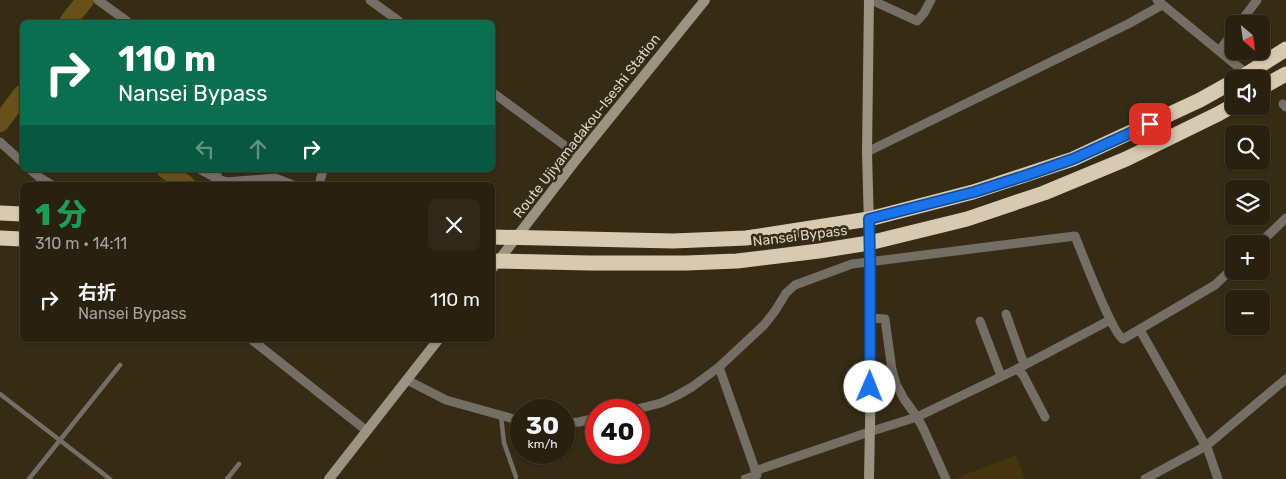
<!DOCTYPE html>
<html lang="ja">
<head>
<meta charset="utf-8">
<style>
  :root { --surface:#282110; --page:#302919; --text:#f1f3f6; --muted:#a5a39f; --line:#443e30 }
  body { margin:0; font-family:Rubik,"Noto Sans JP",sans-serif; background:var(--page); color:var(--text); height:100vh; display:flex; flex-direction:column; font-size:19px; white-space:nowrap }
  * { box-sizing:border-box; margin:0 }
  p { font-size:16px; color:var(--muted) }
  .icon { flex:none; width:28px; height:28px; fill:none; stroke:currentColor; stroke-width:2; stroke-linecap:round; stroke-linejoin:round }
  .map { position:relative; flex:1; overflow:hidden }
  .side { position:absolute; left:20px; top:182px; width:475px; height:160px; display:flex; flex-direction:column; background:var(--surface); border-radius:8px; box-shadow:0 1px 4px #0004,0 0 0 1px var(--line) }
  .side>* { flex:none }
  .hud { position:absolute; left:20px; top:20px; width:475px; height:152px; border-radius:8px; box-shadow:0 1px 4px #0004,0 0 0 1px var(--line); background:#0b6e4f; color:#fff; overflow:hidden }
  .needle { width:32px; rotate:151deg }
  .tools { position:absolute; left:1225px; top:15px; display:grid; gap:10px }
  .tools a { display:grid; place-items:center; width:45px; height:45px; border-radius:8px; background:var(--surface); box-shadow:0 1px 4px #0004,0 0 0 1px var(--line); font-size:25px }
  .speed { position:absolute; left:510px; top:399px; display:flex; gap:10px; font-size:25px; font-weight:700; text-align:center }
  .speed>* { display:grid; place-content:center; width:65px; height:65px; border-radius:50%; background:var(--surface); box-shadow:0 1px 4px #0004,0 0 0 1px var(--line); line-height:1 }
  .speed small { font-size:12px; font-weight:400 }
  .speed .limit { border:8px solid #d22; background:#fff; color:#111 }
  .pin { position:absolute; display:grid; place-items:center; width:42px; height:42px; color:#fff; margin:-21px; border-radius:10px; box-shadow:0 2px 8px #0006 }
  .me { position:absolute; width:55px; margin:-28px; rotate:1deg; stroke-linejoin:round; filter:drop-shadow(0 0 4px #0008) }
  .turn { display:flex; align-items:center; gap:18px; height:105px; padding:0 15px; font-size:22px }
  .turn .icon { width:65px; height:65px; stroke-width:2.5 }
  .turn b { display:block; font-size:35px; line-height:42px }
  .lanes { display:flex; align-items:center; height:48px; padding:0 15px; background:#0003; justify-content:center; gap:25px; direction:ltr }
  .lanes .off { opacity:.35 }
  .round { display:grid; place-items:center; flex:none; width:52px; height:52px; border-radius:8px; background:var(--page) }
  .overview { display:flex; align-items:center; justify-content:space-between; height:85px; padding:0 15px }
  h1 { font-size:30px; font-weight:800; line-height:38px; color:#1e9e55 }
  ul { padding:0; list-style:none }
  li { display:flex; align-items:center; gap:15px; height:65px; padding:0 15px }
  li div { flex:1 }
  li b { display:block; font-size:19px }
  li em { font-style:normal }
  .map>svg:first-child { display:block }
  .green { fill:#45350f }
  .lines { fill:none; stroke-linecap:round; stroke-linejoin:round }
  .river { stroke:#68501a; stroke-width:18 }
  .lane { stroke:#746f64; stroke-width:4.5 }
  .street { stroke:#746f64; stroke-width:9 }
  .secondary { stroke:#9c9483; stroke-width:10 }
  .highway { stroke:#d7cab0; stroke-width:15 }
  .route-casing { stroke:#114b97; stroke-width:12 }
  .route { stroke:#1a73e8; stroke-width:9 }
  .labels { text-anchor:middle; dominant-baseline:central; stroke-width:5; stroke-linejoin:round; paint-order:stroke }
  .street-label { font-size:14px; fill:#dbd4c7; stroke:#362c16 }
</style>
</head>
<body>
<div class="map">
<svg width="1286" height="479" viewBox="0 0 1286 479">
  <rect width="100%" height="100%" fill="#362c16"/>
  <!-- green -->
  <polygon class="green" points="1016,455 1025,479 954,479"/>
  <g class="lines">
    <!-- river -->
    <g class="river">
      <polyline points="68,22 85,0"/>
      <polyline points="0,123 22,94"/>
      <polyline points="166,170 187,185"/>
    </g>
    <!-- lane -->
    <g class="lane">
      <polyline points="0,394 110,479"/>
      <polyline points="501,416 504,443 516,477"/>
      <polyline points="29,479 120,365"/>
      <polyline points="227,479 239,464"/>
    </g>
    <!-- street -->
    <g class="street">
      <polyline points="98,0 128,22"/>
      <polyline points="370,0 400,22"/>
      <polyline points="871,0 917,21 924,13 931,0"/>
      <polyline points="1157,0 1247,74"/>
      <polyline points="1239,24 1257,0"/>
      <polyline points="1220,50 1234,31"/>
      <polyline points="492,92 579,156"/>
      <polyline points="1283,104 1286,107"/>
      <polyline points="0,142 22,162"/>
      <polyline points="867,152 1128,24 1162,5"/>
      <polyline points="31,170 39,177 52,185"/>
      <polyline points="201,170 218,179"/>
      <polyline points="216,170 218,179 226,182 275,178 293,185"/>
      <polyline points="319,185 323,170"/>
      <polyline points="1259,244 1286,218"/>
      <polyline points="1006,314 1022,359 1026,364"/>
      <polyline points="870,318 885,319 892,370"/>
      <polyline points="980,321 1001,376"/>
      <polyline points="1140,330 1208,450 1218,479"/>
      <polyline points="252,340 367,431"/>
      <polyline points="719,367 757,475 745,479"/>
      <polyline points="1017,369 1023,375 1045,417"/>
      <polyline points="871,372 892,370 896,384 904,399 917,417 924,430 946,479"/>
      <polyline points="407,380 446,400 521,421"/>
      <path d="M633,410L661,403L676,396L692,387L719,367L764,325L775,311L786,293L795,285L852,264L1075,236C1082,253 1112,333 1123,339L1215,285L1234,267"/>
      <polyline points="564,423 579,422 596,418"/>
      <polyline points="755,471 869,432 917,417 1017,369 1110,320"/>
      <polyline points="1145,479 1206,446 1286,379"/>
    </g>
    <!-- secondary -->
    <g class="secondary">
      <polyline points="492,269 579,156 705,0"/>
      <polyline points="329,479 438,340"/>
      <polyline points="869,479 871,372 870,262 867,152 869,0"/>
    </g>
    <!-- highway -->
    <g class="highway">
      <polyline points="1239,79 1286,49"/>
      <polyline points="1261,88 1286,74"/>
      <polyline points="0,213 22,214"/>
      <polyline points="492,237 673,241 746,238 869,219 973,192 1073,159 1200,100 1234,81"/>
      <polyline points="0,238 22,239"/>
      <polyline points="492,261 590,263 686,263 737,261 819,251 869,243 967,219 1044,193 1126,159 1218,114 1234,105"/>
    </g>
  </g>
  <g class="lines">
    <defs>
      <polyline id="route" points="870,387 870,262 869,219 974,192 1027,175 1073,159 1150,124"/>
    </defs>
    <!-- route casing -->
    <use href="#route" class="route-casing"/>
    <!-- route -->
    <use href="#route" class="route"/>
  </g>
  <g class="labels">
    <!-- street labels -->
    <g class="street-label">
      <text transform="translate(587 126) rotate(-52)">Route Ujiyamadakou-Iseshi Station</text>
      <text transform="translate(800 236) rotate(-7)">Nansei Bypass</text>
    </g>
  </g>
</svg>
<div class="tools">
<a><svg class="needle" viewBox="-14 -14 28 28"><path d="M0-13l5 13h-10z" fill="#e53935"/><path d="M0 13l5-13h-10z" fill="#a5a39f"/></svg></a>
<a><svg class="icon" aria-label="sound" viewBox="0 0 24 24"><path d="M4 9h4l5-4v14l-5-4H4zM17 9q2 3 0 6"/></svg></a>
<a><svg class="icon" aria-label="search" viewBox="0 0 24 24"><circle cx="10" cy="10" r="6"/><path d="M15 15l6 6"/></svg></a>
<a><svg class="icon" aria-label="layers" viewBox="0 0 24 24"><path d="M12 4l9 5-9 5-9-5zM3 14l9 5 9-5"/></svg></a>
<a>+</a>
<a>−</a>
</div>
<div class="speed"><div>30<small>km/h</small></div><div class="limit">40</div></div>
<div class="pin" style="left:1150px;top:124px;background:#d93025"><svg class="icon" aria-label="arrive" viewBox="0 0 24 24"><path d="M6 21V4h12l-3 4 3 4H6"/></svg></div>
<svg class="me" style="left:870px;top:387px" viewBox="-20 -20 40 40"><circle r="19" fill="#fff"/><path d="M0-13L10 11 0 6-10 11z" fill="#1a73e8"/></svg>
<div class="hud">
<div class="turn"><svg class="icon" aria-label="right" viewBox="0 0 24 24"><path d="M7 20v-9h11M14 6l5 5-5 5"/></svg><div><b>110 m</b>Nansei Bypass</div></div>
<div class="lanes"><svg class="icon off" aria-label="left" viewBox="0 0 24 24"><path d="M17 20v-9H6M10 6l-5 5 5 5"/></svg><svg class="icon off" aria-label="ahead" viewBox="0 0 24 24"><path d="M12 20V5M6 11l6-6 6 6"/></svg><svg class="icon" aria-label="right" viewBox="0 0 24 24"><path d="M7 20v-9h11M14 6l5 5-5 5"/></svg></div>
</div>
<section class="side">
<div class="overview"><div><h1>1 分</h1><p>310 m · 14:11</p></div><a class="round"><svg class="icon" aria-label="close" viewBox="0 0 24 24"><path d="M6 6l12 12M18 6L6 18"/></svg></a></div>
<ul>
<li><svg class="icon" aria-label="right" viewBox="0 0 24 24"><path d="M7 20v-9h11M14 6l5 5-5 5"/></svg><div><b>右折</b><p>Nansei Bypass</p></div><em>110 m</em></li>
</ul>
</section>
</div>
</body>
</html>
